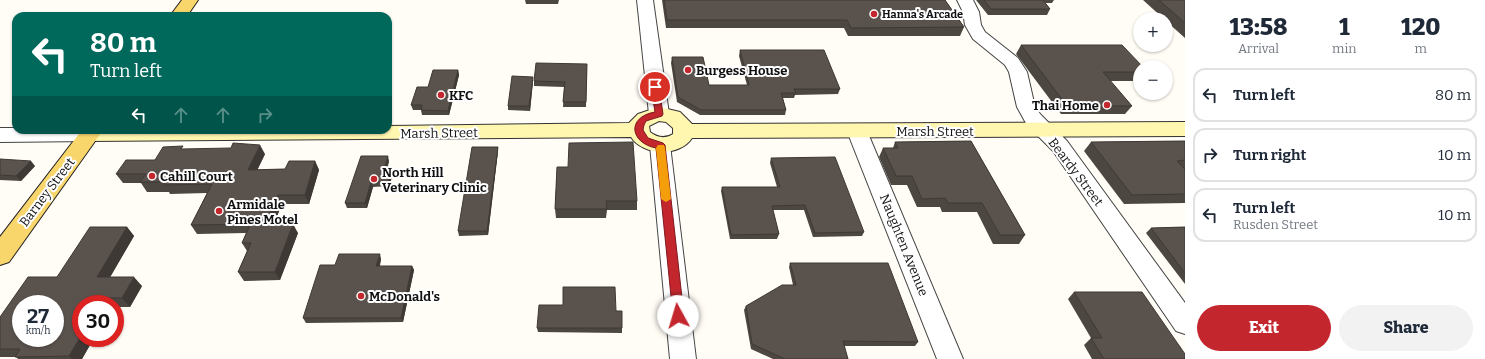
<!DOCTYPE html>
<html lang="en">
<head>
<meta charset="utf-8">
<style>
  :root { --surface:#fff; --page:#f2f2f3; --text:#1f2937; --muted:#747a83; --line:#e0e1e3; --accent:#c4262e }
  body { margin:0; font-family:Bitter,serif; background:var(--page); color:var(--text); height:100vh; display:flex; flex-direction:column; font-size:15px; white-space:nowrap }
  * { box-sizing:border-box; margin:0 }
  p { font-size:13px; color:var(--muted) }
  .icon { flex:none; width:22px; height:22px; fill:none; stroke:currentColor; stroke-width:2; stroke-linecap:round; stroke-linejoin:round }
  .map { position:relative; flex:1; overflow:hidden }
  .side { display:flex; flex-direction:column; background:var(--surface); width:300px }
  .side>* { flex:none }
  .banner { position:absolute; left:12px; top:12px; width:380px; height:122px; border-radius:12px; box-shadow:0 1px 3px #0004; background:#00695c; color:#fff; overflow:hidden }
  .controls { position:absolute; left:1133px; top:12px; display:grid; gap:8px }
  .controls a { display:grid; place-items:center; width:40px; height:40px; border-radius:50%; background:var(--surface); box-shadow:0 1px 3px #0004; font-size:20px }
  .speed { position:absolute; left:12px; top:295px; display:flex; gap:8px; font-size:20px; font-weight:700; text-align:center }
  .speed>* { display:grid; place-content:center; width:52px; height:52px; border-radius:50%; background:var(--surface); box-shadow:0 1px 3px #0004; line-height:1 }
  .speed small { font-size:10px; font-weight:400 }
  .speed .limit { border:6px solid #d22; background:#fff; color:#111 }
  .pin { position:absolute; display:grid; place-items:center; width:34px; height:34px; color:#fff; margin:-17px; border:2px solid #fff; border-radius:50%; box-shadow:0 1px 4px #0007 }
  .me { position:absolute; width:44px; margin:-22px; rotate:354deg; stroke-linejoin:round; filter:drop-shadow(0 0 3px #0008) }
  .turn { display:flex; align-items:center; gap:14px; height:84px; padding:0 12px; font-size:18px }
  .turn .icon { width:52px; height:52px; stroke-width:2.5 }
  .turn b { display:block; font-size:28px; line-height:34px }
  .lanes { display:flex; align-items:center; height:38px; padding:0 12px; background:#0003; justify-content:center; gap:20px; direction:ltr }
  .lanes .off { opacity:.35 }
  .eta { display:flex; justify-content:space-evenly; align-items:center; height:68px; text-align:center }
  .eta b { font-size:24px; font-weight:800; line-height:28px }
  .button { display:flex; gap:8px; margin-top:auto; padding:8px 12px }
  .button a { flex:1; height:46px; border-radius:24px; background:var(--accent); color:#fff; font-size:16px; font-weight:800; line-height:46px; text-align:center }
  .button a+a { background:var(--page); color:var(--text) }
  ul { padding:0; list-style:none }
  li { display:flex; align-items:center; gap:12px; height:54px; margin:0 8px 6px; padding:0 4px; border:2px solid var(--line); border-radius:12px }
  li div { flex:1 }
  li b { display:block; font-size:15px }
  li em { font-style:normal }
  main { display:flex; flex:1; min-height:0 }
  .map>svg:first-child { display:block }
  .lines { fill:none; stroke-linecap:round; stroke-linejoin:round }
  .minor-casing { stroke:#444; stroke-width:2 }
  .secondary-casing { stroke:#333; stroke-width:2 }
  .primary-casing { stroke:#222; stroke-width:2 }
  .minor { fill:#fff; fill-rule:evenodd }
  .secondary { fill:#fff6b0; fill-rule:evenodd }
  .primary { fill:#f9d66b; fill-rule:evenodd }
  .wall { fill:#4d4742 }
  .shaded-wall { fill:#3f3936 }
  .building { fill:#5a524d; stroke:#3f3936; fill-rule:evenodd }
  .route { fill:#c4262e; stroke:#7f191e }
  .slow { fill:#f59e0b }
  .poi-dot { fill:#c4262e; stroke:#fff; stroke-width:1.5 }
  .labels { text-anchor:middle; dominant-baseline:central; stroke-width:4; stroke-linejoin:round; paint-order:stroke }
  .far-poi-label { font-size:11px; font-weight:bold; fill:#111; stroke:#fff; text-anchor:start }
  .poi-label { font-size:13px; font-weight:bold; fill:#111; stroke:#fff; text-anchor:start }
  .street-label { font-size:13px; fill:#111; stroke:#fff }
</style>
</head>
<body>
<main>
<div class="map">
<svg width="1185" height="359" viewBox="0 0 1185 359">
  <rect width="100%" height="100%" fill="#fffdf5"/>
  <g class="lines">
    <defs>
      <g id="minor">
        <polygon points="637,0 653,0 669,114 666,118 659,120 652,118 649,114"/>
        <polygon points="957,0 973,0 979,12 981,25 985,32 1018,58 1027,72 1035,107 1041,115 1067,141 1185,303 1185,334 1176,331 1053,151 1027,125 1017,107 1009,72 1005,65 973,39 965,25 963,12"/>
        <polygon points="857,124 864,126 867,131 963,359 937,359 847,131 850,126"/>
        <polygon points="0,128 16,128 16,130 97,130 100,134 97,139 90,141 0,142"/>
        <polygon points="660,138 667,140 670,145 696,359 670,359 650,145 653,140"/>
      </g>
      <path id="secondary" d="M659,107L680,112L692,124L1185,122V136L692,138C680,157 643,156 631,137L90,141L83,139L80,134L82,130H388V126L629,123L638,114ZM659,121L666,122L673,128V134C665,139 658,138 650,132L649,126Z"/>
      <g id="primary">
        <polygon points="182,0 198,0 187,16 170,16"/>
        <polygon points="82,130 103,130 9,262 0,265 0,237"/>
      </g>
    </defs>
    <!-- minor casing -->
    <use href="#minor" class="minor-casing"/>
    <!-- secondary casing -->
    <use href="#secondary" class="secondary-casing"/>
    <!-- primary casing -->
    <use href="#primary" class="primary-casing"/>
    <!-- minor -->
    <use href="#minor" class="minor"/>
    <!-- secondary -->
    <use href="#secondary" class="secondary"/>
    <!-- primary -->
    <use href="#primary" class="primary"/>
  </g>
  <!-- wall -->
  <g class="wall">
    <polygon points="525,0 559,0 558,4 526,4"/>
    <polygon points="662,0 945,0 964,27 960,36 848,36 844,28 666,28"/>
    <polygon points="976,0 1054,0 1052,3 1045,3 1050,9 1047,15 988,15"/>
    <polygon points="1143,0 1185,0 1185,38 1166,21 1166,19 1164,19"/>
    <polygon points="1021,45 1140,67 1140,81 1110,81 1132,106 1125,114 1061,114 1016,54"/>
    <polygon points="740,50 840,89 838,94 795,95 794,98 783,98 786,110 785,115 700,115 677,102 671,63 672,57 709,85 747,85 739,56"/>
    <polygon points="587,64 586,107 563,107 564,87 534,86 534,81"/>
    <polygon points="458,70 459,75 449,115 422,115 421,110 413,110 411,105 428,87"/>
    <polygon points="533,81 530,111 508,110 508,106"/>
    <polygon points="971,141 1025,235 1019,244 993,244 977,212 942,212 940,207 917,207 907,185 891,185 879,157 883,148 893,148 895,142"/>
    <polygon points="1185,141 1185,203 1124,204 1084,151 1091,142"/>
    <polygon points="498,147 498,151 488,235 459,236 458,231"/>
    <polygon points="184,149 265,154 257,170 285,169 315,161 319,170 309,204 282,204 274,224 298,233 280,280 244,281 238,272 247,251 242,243 246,233 197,234 191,225 207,193 170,194 169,192 147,192 141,183 123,183 116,174"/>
    <polygon points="771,158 864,232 862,236 813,237 804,210 773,210 779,234 777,239 730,239 721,191 722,187 777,187 770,163"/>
    <polygon points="0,159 35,166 21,181 0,180"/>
    <polygon points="389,161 388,166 392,167 394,171 389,186 373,187 367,208 347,208 345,203"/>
    <polygon points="557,167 637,201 637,210 607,210 606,218 556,218 555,209"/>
    <polygon points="127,227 134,236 110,277 142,286 130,307 115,307 115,304 81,304 81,338 94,338 82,359 18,359 16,357 0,357 0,317"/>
    <polygon points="1185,227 1185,284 1146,233 1151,228"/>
    <polygon points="381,259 380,266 412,266 414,270 403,322 306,323 303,318 335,265"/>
    <polygon points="790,263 918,342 915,346 844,346 848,359 773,359 751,349 744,310 746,306 793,285 789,267"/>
    <polygon points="1074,292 1185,359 1092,359 1084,345 1091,338 1068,299"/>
    <polygon points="616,311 622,328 622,333 538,332 537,328"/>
  </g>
  <!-- shaded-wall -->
  <g class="shaded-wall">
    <polygon points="458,70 459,75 449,115 448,111"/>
    <polygon points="533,77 533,81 530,111 529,106"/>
    <polygon points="260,145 265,154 253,179 248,170"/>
    <polygon points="498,147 498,151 488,235 487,231"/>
    <polygon points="388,156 389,161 386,171 385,166"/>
    <polygon points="31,161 35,166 21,181 16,176"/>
    <polygon points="315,161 319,170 309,204 305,195"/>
    <polygon points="392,167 394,171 389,186 388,182"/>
    <polygon points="371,182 373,187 367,208 365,203"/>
    <polygon points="278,195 282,204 270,233 265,224"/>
    <polygon points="293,224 298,233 280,280 275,272"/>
    <polygon points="127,227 134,236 105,286 97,277"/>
    <polygon points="380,254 381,259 378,271 376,266"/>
    <polygon points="412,266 414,270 403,322 401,318"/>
    <polygon points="134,277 142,286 130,307 122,298"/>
    <polygon points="103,298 108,304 99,304"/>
    <polygon points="81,336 81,338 94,338 82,359 72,359 69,356"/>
  </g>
  <!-- building -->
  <g class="building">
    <polygon points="664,0 945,0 964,27 851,28 847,20 667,20"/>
    <polygon points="984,0 1043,0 1050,9 991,9"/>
    <polygon points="1159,0 1185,0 1185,23"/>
    <polygon points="1021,45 1122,45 1143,67 1140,67 1140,72 1103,72 1132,106 1067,106"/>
    <polygon points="740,50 824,50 840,89 794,89 796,93 781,93 786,110 701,110 678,97 672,57 703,57 709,85 749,85"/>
    <polygon points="536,63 587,64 586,102 563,102 565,82 534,81"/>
    <polygon points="433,70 458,70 448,111 421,110 422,105 411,105 417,87 428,87"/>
    <polygon points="512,76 533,77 529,106 508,106"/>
    <polygon points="971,141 1025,235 1000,235 982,203 948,203 945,198 922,199 912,176 896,176 883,148 898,148 895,142"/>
    <polygon points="1185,141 1185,160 1177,161 1185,169 1185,194 1132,195 1091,142"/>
    <polygon points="633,142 637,201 606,201 607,209 555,209 557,167 568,167 569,143"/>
    <polygon points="233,143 260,145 248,170 285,169 289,161 315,161 305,195 278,195 265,224 191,225 212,184 164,185 165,182 140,182 146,174 116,174 126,160 155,160 163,147 183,146 181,149 231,148"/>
    <polygon points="472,147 498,147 487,231 458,231"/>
    <polygon points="361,156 388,156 385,166 392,167 388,182 371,182 365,203 345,203"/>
    <polygon points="835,157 864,232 815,233 805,205 772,206 779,234 731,235 722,187 780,187 771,158"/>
    <polygon points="0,159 31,161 16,176 0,175"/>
    <polygon points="293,224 275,272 238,272 251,243 242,243 250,225"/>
    <path d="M90,227H127L97,277H134L122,298H103L99,304H81V336L69,356L15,357L20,349H0V317L28,277H57ZM21,304H55V338H21Z"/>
    <polygon points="1185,227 1185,273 1151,228"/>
    <polygon points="339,254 380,254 376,266 412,266 401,318 303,318 320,265 335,265"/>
    <polygon points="790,263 888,263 918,342 843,341 848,359 785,359 752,344 746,306 782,285 796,285"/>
    <polygon points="563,287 615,287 616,311 622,311 622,328 537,328 539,305 563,305"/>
    <polygon points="1074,292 1142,292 1185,354 1185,359 1104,359 1091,338 1102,338"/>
  </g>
  <!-- route -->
  <path class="route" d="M655,84L659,87L663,114L662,116L646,121L644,125L643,130L648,138L663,143L665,145L684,316L682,319L678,321L675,319L673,316L656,148C630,143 626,117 655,112L651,87Z"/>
  <!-- slow -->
  <polygon class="slow" points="658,145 664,145 665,148 671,199 666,202 661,199 656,148"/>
  <!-- markers -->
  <g class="poi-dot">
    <circle cx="874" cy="14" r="4"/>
    <circle cx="688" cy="70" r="4"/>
    <circle cx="441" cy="95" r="4"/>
    <circle cx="1107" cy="105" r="4"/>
    <circle cx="152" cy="176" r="4"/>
    <circle cx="374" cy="179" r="4"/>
    <circle cx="219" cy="211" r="4"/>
    <circle cx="361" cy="296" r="4"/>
  </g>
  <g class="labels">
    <!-- far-poi labels -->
    <g class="far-poi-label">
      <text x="882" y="14">Hanna's Arcade</text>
    </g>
    <!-- poi labels -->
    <g class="poi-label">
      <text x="696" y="70">Burgess House</text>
      <text x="449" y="95">KFC</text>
      <text x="1099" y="105" text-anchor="end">Thai Home</text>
      <text x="382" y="172">North Hill<tspan x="382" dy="15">Veterinary Clinic</tspan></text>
      <text x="160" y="176">Cahill Court</text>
      <text x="227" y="204">Armidale<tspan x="227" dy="15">Pines Motel</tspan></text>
      <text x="369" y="296">McDonald's</text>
    </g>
    <!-- street labels -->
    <g class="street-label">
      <text x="935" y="131">Marsh Street</text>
      <text transform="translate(439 133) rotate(-1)">Marsh Street</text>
      <text transform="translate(1076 172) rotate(53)">Beardy Street</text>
      <text transform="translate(47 192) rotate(-53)">Barney Street</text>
      <text transform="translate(904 245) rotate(68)">Naughten Avenue</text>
    </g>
  </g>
</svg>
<div class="controls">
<a>+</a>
<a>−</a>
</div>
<div class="speed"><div>27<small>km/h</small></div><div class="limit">30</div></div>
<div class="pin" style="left:655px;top:87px;background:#d93025"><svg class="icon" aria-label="arrive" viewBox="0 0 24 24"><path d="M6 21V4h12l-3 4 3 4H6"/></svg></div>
<svg class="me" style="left:678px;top:316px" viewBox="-20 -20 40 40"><circle r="19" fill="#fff"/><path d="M0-13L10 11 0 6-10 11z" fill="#c4262e"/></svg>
<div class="banner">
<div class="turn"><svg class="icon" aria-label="left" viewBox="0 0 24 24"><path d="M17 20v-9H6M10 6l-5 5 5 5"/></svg><div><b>80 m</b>Turn left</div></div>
<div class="lanes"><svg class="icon" aria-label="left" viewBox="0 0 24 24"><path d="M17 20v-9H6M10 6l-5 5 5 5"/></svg><svg class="icon off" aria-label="ahead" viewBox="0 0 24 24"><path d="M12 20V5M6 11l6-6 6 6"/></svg><svg class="icon off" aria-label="ahead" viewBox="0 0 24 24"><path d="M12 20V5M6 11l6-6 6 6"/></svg><svg class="icon off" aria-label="right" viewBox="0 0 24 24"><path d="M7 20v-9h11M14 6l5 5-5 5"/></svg></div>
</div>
</div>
<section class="side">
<div class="eta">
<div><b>13:58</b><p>Arrival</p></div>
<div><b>1</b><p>min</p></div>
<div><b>120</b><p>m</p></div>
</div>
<ul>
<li><svg class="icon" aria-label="left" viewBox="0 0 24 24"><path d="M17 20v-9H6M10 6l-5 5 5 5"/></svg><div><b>Turn left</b></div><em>80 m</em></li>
<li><svg class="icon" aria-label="right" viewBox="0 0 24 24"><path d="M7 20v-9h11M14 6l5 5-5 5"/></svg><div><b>Turn right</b></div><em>10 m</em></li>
<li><svg class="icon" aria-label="left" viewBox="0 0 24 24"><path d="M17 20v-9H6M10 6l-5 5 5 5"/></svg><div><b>Turn left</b><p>Rusden Street</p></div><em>10 m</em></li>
</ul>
<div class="button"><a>Exit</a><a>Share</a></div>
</section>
</main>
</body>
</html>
